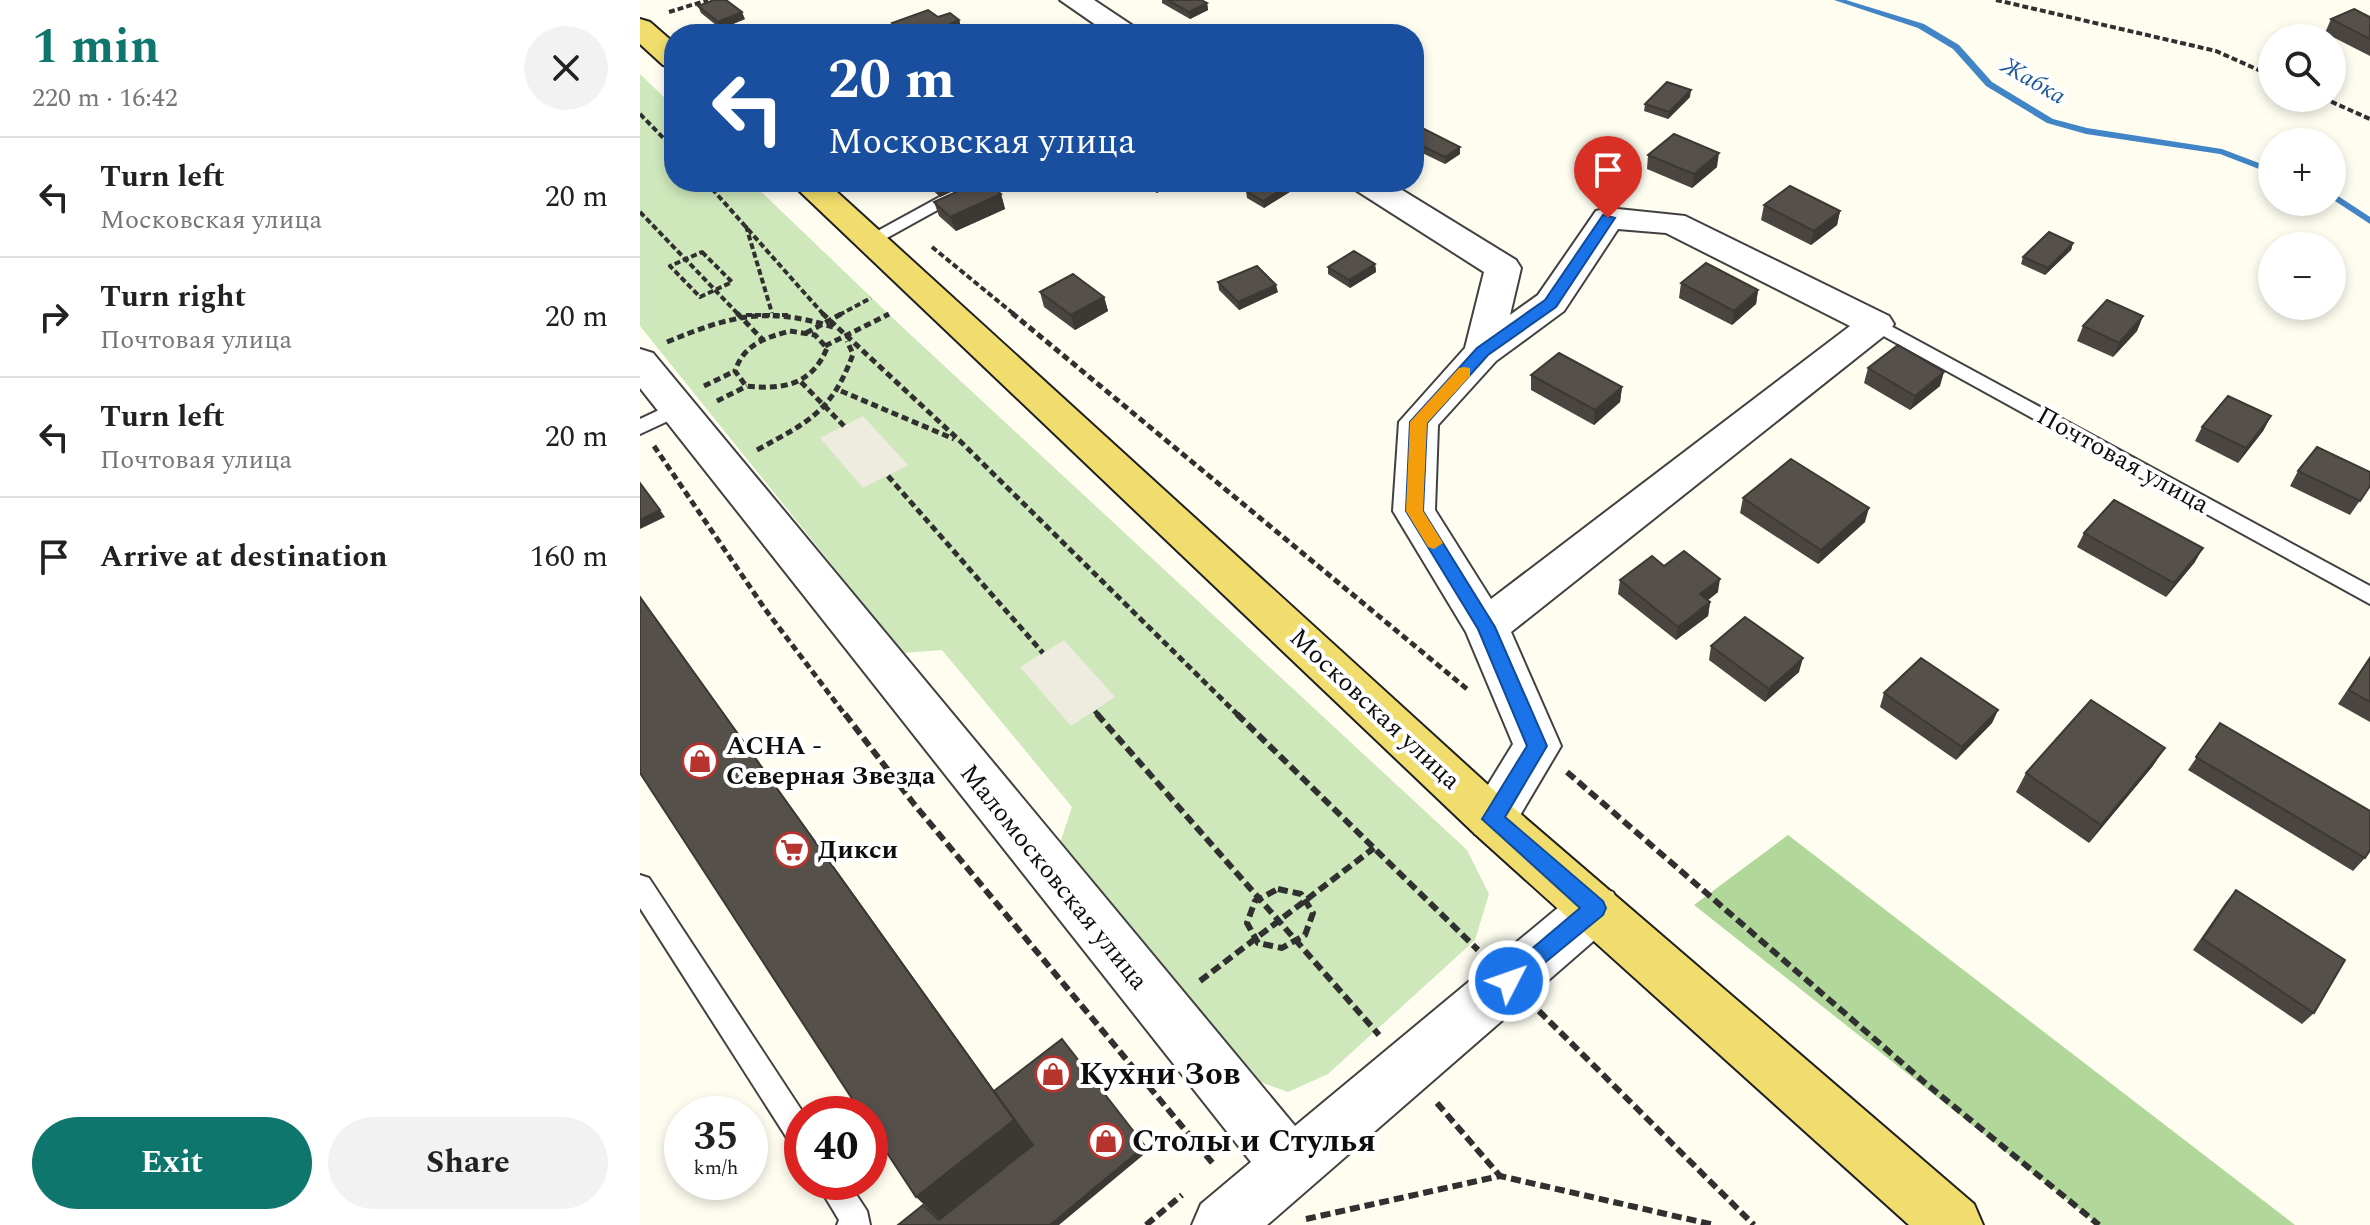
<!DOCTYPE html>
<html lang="en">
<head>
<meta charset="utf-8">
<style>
  :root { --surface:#fff; --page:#f2f2f2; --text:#222; --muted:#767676; --line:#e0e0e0; --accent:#0f766e }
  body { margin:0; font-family:Spectral,serif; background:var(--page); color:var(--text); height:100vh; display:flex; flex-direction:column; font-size:30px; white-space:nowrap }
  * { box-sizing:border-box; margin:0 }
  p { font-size:26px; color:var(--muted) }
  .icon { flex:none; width:44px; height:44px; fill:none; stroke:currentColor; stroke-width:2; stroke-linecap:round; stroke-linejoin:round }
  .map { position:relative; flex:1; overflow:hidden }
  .side { display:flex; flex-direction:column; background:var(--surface); width:640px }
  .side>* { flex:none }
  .hud { position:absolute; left:24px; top:24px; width:760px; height:168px; border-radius:32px; box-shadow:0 4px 12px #0003; background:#1a4fa0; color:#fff; overflow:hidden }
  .buttons { position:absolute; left:1618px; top:24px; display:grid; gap:16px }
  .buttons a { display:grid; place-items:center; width:88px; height:88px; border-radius:50%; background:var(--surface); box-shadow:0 4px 12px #0003; font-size:40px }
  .speed { position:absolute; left:24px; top:1096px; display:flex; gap:16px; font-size:40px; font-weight:700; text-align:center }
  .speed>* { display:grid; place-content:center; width:104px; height:104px; border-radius:50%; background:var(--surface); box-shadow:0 4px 12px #0003; line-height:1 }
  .speed small { font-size:20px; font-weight:400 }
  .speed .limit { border:12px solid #d22; background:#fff; color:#111 }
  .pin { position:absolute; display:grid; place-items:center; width:68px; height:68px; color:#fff; margin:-82px -34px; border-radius:50% 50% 50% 0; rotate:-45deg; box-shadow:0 0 8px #0007 }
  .pin .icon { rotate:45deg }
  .me { position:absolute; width:88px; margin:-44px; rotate:49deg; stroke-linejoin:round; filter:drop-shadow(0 0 6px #0008) }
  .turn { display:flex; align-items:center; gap:28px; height:168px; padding:0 32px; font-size:36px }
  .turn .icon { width:104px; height:104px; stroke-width:2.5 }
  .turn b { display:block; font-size:56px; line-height:68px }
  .round { display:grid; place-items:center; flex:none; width:84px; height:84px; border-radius:42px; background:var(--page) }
  .overview { display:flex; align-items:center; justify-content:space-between; height:136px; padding:0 32px }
  h1 { font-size:48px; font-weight:700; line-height:60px; color:var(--accent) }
  .action { display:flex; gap:16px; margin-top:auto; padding:16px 32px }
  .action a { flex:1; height:92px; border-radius:48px; background:var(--accent); color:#fff; font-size:32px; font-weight:700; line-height:92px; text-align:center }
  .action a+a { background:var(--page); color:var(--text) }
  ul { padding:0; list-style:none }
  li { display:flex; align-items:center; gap:24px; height:120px; padding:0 32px; border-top:2px solid var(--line) }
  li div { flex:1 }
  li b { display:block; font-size:30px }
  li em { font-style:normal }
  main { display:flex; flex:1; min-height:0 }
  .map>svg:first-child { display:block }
  .green { fill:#cee7bb }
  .forest { fill:#b1d79b }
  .plaza { fill:#eeebdf }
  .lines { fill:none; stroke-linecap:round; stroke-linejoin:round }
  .stream { fill:#4285c6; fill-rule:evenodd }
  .service-casing { stroke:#414141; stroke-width:4 }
  .minor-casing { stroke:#414141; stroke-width:4 }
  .tertiary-casing { stroke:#414141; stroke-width:4 }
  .primary-casing { stroke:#1f1f1f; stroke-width:4 }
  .path-far2 { stroke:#303030; stroke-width:4; stroke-dasharray:6 3; stroke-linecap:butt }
  .path-far1 { stroke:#303030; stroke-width:5; stroke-dasharray:7 4; stroke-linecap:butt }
  .path { stroke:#303030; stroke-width:6; stroke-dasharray:10 5; stroke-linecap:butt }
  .service { fill:#fff; fill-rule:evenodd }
  .minor { fill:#fff; fill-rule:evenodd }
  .tertiary { fill:#fff; fill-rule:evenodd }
  .primary { fill:#f1dd6d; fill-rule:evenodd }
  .wall { fill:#4a4540 }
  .shaded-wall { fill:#3c3834 }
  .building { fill:#56504b; stroke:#3c3834; stroke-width:2 }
  .route { fill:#1a73e8; stroke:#114b97; stroke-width:2 }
  .slow { fill:#f59e0b }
  .labels { text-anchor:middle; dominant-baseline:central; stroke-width:8; stroke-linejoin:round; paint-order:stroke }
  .far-water-label { font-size:24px; font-style:italic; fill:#1e5899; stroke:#fff }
  .street-label { font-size:26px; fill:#0e0e0e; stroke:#fff }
  .poi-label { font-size:26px; font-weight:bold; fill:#0e0e0e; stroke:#fff; text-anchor:start }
  .near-poi-label { font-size:32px; font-weight:bold; fill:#0e0e0e; stroke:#fff; text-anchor:start }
</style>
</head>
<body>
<main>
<section class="side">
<div class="overview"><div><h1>1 min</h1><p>220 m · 16:42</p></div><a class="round"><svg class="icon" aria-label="close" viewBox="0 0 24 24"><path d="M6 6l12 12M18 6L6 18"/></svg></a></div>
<ul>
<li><svg class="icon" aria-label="left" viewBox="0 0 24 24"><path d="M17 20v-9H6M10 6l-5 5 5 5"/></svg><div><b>Turn left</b><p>Московская улица</p></div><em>20 m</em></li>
<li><svg class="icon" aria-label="right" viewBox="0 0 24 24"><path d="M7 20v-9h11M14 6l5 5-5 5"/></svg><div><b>Turn right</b><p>Почтовая улица</p></div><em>20 m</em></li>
<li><svg class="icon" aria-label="left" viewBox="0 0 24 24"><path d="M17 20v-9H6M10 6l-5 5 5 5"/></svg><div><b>Turn left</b><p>Почтовая улица</p></div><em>20 m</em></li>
<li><svg class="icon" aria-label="arrive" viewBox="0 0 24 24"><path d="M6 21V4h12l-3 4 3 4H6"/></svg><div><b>Arrive at destination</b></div><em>160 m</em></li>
</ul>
<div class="action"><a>Exit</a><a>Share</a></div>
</section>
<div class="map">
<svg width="1730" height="1225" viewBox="0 0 1730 1225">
  <rect width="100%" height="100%" fill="#fefdf0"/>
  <!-- green -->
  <polygon class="green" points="0,74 34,107 34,182 111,182 258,323 827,850 849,894 835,940 688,1074 648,1092 615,1080 420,843 432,807 302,650 263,653 0,326"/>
  <!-- forest -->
  <polygon class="forest" points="1148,835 1655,1225 1459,1225 1054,905"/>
  <!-- plaza -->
  <g class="plaza">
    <polygon points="223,416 268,465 223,488 180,438"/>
    <polygon points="424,640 475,697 431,726 380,667"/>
  </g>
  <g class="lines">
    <!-- stream -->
    <g class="stream">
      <polygon points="1194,0 1206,0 1284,24 1319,45 1352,82 1413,119 1447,128 1582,149 1632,168 1632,174 1580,154 1446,134 1407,123 1346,86 1313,49 1278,28"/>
      <polygon points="1692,192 1730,217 1730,224 1692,199"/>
    </g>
    <defs>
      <g id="service">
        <polygon points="327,182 348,182 236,244 230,245 221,240"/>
        <polygon points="1236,318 1730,586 1730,604 1229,328 1229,320"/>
        <polygon points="36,402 43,404 46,409 43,414 0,434 0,419"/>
        <polygon points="0,875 9,878 164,1114 162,1150 152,1146 0,908"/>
        <polygon points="176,1182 208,1182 227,1211 230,1225 197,1225 199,1220"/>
      </g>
      <g id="minor">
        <polygon points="420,0 454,0 505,34 469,34"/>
        <path d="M709,182H749L876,260L881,268L870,315L898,295L956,211L968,208L1045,216L1249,316L1254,324L1249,332L871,632L921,746L869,834L852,840L835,834L827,819L873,744L826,632L753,511L759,422L825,348L844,272L714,189ZM978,229L1026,233L1210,326L851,599L795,510L798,425L856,361L924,311Z"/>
      </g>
      <polygon id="tertiary" points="0,349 13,353 655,1126 937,892 955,885 973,892 981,908 973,924 627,1225 552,1225 561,1204 611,1162 0,388"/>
      <g id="primary">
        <polygon points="0,19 10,22 34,43 34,68 23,65 0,44"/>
        <polygon points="150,182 186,182 869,804 1334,1204 1343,1225 1269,1225 835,834"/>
      </g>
    </defs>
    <!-- service casing -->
    <use href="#service" class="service-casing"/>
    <!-- minor casing -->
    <use href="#minor" class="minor-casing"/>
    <!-- tertiary casing -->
    <use href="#tertiary" class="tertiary-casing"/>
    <!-- primary casing -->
    <use href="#primary" class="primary-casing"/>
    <!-- path-far2 -->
    <g class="path-far2">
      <polyline points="1356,0 1576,51 1632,76"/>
      <polyline points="29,12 68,0"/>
      <polyline points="1683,98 1730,119"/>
      <polyline points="0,114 34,149"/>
      <polyline points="66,182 184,315"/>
      <polyline points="0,212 99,315"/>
      <polyline points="106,226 132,313"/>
      <polyline points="292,247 375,315"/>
      <polygon points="62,252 92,282 60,297 30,266"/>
      <polyline points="106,315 149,315"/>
      <polyline points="199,315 231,298"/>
    </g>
    <!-- path-far1 -->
    <g class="path-far1">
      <polyline points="97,313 122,339"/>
      <polyline points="182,313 320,441 599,716"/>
      <polyline points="372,313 827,689"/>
      <path d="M150,331L175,335L187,348C172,385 143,390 106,386L95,371C104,344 125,338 150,331Z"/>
      <polyline points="166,333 203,313"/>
      <path d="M27,342C90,316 126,306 193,327"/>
      <polyline points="185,346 249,314"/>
      <polyline points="161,382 204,426"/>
      <polyline points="64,386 95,371"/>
      <polyline points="201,391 314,439"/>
      <polyline points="77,401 107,386"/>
      <polyline points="14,446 125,609 206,716"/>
      <path d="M117,450C168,422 192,412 213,354L207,341"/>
      <polyline points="248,476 403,653"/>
      <polyline points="455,711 459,716"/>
    </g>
    <!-- path -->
    <g class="path">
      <polyline points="205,714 274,804 575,1166"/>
      <polyline points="457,714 739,1035"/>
      <polyline points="597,714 838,950"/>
      <polyline points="927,772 1284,1082 1459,1225"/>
      <polygon points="638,889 661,894 673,913 665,935 642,948 618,943 607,923 615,901"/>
      <polyline points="560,981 734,848"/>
      <polyline points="899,1011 1114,1225"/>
      <polyline points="797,1103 860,1176"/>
      <polyline points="666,1219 860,1176 1074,1225"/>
      <polyline points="506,1225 542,1195"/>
    </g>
    <!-- service -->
    <use href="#service" class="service"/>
    <!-- minor -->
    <use href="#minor" class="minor"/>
    <!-- tertiary -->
    <use href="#tertiary" class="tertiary"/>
    <!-- primary -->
    <use href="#primary" class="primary"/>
  </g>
  <!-- wall -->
  <g class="wall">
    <polygon points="522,0 561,0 567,3 568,10 550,19 522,3"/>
    <polygon points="58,6 105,19 81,29 61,13"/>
    <polygon points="1730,17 1730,56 1685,33 1691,19"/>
    <polygon points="319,20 323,34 255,34 252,23"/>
    <polygon points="1050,97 1028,119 1004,111 1005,104"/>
    <polygon points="774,135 820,154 805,164 774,149"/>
    <polygon points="1008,155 1077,167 1052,188 1007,169"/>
    <polygon points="261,182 323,182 324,186 300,197 285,183 270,190"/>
    <polygon points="498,182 534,182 517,193"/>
    <polygon points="661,185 624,208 607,198 606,191"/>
    <polygon points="361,194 365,209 316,231 299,216 294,202"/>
    <polygon points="1124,205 1200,211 1197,225 1171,245 1121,220"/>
    <polygon points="1433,243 1431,250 1405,275 1381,264 1383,257"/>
    <polygon points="735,264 736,272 710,288 688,274 688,267"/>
    <polygon points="578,282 638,292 599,310 579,290"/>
    <polygon points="1041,283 1118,290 1116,304 1092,325 1039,298"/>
    <polygon points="400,292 464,297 468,311 435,330 404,307"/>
    <polygon points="1503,316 1497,331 1473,357 1437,341 1443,326"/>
    <polygon points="1228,368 1300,386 1270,410 1224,383"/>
    <polygon points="891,375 982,387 980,402 954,425 891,390"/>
    <polygon points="1631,416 1623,431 1598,463 1555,441 1562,427"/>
    <polygon points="1658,471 1730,486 1710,515 1650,486"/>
    <polygon points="1103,498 1225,522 1178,564 1100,513"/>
    <polygon points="1444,533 1555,562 1526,597 1437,547"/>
    <polygon points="1024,566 1078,592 1068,600 1070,602 1068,616 1036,640 978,594 980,580"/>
    <polygon points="1071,646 1159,672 1125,702 1069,660"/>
    <polygon points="1730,656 1730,722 1698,704"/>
    <polygon points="1244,693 1358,710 1352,723 1316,760 1240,707"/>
    <polygon points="1580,723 1725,858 1713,871 1548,770"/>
    <polygon points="1525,748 1512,767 1449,843 1376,792 1386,773"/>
    <polygon points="1596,890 1674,1013 1662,1024 1553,950 1586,902"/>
  </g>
  <!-- shaded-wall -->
  <g class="shaded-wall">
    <polygon points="567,3 568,10 550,19 549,12"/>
    <polygon points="102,12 105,19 81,29 78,22"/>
    <polygon points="319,20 323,34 311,34 308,25"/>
    <polygon points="1051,90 1050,97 1028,119 1029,112"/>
    <polygon points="820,147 820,154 805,164 805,157"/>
    <polygon points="1079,153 1077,167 1052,188 1054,174"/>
    <polygon points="267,182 284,182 285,183 270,190"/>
    <polygon points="295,182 323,182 324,186 300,197"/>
    <polygon points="521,182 534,182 517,193 515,186"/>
    <polygon points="653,182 661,182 661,185 624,208 623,201"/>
    <polygon points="361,194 365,209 316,231 310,217"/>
    <polygon points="1200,211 1197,225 1171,245 1174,231"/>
    <polygon points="1433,243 1431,250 1405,275 1408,268"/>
    <polygon points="735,264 736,272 710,288 709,280"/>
    <polygon points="636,285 638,292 599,310 598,302"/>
    <polygon points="1118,290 1116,304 1092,325 1094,311"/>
    <polygon points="464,297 468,311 435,330 431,315"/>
    <polygon points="1503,316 1497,331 1473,357 1479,343"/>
    <polygon points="1304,372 1300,386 1270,410 1275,396"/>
    <polygon points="982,387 980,402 954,425 955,410"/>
    <polygon points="1631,416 1623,431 1598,463 1606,448"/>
    <polygon points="1229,508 1225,522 1178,564 1181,550"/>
    <polygon points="20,510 25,517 0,529 0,520"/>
    <polygon points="1563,548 1555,562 1526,597 1534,583"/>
    <polygon points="1080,579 1078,592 1058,608 1060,594"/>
    <polygon points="0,596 397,1150 304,1224 276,1197"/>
    <polygon points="1070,602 1068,616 1036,640 1038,627"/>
    <polygon points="1163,658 1159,672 1125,702 1129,689"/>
    <polygon points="1358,710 1352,723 1316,760 1322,747"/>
    <polygon points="1525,748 1512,767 1449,843 1461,825"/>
    <polygon points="505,1146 508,1151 419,1225 410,1225"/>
  </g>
  <!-- building -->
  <g class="building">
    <polygon points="74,0 86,0 102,12 78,22 58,6"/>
    <polygon points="528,0 561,0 567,3 549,12"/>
    <polygon points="1714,9 1730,17 1730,39 1691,19"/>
    <polygon points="288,10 298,17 310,13 319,20 308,25 319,33 316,34 265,34 252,23"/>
    <polygon points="605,27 617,34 591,34"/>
    <polygon points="1027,82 1051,90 1029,112 1005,104"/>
    <polygon points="784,129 820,147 805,157 774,142 774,135"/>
    <polygon points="1034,134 1079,153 1054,174 1008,155"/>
    <polygon points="338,182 346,182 361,194 310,217 294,202"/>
    <polygon points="508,182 521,182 515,186"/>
    <polygon points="620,182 653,182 623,201 606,191"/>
    <polygon points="1150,186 1200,211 1174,231 1124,205"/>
    <polygon points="1409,232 1433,243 1408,268 1383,257"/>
    <polygon points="714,251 735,264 709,280 688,267"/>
    <polygon points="1066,263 1118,290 1094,311 1041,283"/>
    <polygon points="617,266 636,285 598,302 578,282"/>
    <polygon points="433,274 464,297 431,315 400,292"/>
    <polygon points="1467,300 1503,316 1479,343 1443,326"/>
    <polygon points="1258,345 1304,372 1275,396 1228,368"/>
    <polygon points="919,353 982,387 955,410 891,375"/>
    <polygon points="1588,396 1631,416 1606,448 1562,427"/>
    <polygon points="1677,447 1730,472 1730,486 1720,501 1658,471"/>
    <polygon points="1151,459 1229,508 1181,550 1103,498"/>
    <polygon points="0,483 20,510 0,520"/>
    <polygon points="1474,500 1563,548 1534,583 1444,533"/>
    <polygon points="1044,551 1080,579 1060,594 1070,602 1038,627 980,580 1012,556 1024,566"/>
    <polygon points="0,597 374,1120 276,1197 230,1127 230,1114 222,1114 0,773"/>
    <polygon points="1105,617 1163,658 1129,689 1071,646"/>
    <polygon points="1281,658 1358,710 1322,747 1244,693"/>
    <polygon points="1730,658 1730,702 1709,690"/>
    <polygon points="1451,700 1525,748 1461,825 1386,773"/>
    <polygon points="1580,723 1730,811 1730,850 1725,858 1556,757"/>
    <polygon points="1596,890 1705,960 1674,1013 1563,939"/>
    <polygon points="422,1039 505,1146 410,1225 258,1225 283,1205 299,1220 393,1145 354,1091"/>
  </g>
  <!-- route -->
  <polygon class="route" points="963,215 975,218 916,307 848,355 787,423 783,511 855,627 907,746 865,817 963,901 966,908 963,915 869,992 862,989 858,981 862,974 940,908 842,819 887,746 838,629 766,511 770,422 837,348 905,300"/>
  <!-- slow -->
  <polygon class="slow" points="824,367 830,368 830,376 787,423 783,511 803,543 794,549 788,547 766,511 770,422 819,368"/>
  <!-- icons -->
  <defs>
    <symbol id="shop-ring" viewBox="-11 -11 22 22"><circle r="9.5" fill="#fff" stroke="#b7332d" stroke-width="1.5"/><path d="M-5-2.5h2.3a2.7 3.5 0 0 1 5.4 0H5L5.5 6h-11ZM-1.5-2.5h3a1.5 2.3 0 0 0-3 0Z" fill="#b7332d"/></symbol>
    <symbol id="supermarket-ring" viewBox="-11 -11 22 22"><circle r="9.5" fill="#fff" stroke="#b7332d" stroke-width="1.5"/><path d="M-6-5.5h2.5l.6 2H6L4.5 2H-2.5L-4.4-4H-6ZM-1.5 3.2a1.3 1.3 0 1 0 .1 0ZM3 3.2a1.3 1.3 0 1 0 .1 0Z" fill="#b7332d"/></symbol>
  </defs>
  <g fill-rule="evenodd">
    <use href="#shop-ring" x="40" y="741" width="40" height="40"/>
    <use href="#supermarket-ring" x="132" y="830" width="40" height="40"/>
    <use href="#shop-ring" x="393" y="1054" width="40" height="40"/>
    <use href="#shop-ring" x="446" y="1121" width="40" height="40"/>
  </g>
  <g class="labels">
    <!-- far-water labels -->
    <g class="far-water-label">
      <text transform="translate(1393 81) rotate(30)">Жабка</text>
    </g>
    <!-- street labels -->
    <g class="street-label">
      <text transform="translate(1483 460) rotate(29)">Почтовая улица</text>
      <text transform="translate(735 709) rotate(43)">Московская улица</text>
      <text transform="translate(414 877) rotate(51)">Маломосковская улица</text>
    </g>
    <!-- poi labels -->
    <g class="poi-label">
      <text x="86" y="746">АСНА -<tspan x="86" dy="30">Северная Звезда</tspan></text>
      <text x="178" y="850">Дикси</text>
    </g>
    <!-- near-poi labels -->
    <g class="near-poi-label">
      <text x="439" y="1074">Кухни Зов</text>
      <text x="492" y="1141">Столы и Стулья</text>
    </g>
  </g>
</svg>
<div class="buttons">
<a><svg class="icon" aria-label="search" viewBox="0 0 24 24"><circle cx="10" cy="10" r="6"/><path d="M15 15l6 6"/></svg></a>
<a>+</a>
<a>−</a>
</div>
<div class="speed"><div>35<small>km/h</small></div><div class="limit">40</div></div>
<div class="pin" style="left:968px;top:218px;background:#d93025"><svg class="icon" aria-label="arrive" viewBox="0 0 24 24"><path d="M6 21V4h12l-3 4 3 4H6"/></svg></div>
<svg class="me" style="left:869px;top:981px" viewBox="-20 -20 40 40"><circle r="17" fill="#1a73e8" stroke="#fff" stroke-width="3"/><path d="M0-11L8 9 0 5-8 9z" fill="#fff"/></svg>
<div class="hud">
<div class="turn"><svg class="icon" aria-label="left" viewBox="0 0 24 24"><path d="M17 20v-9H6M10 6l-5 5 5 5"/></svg><div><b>20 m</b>Московская улица</div></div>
</div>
</div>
</main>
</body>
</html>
